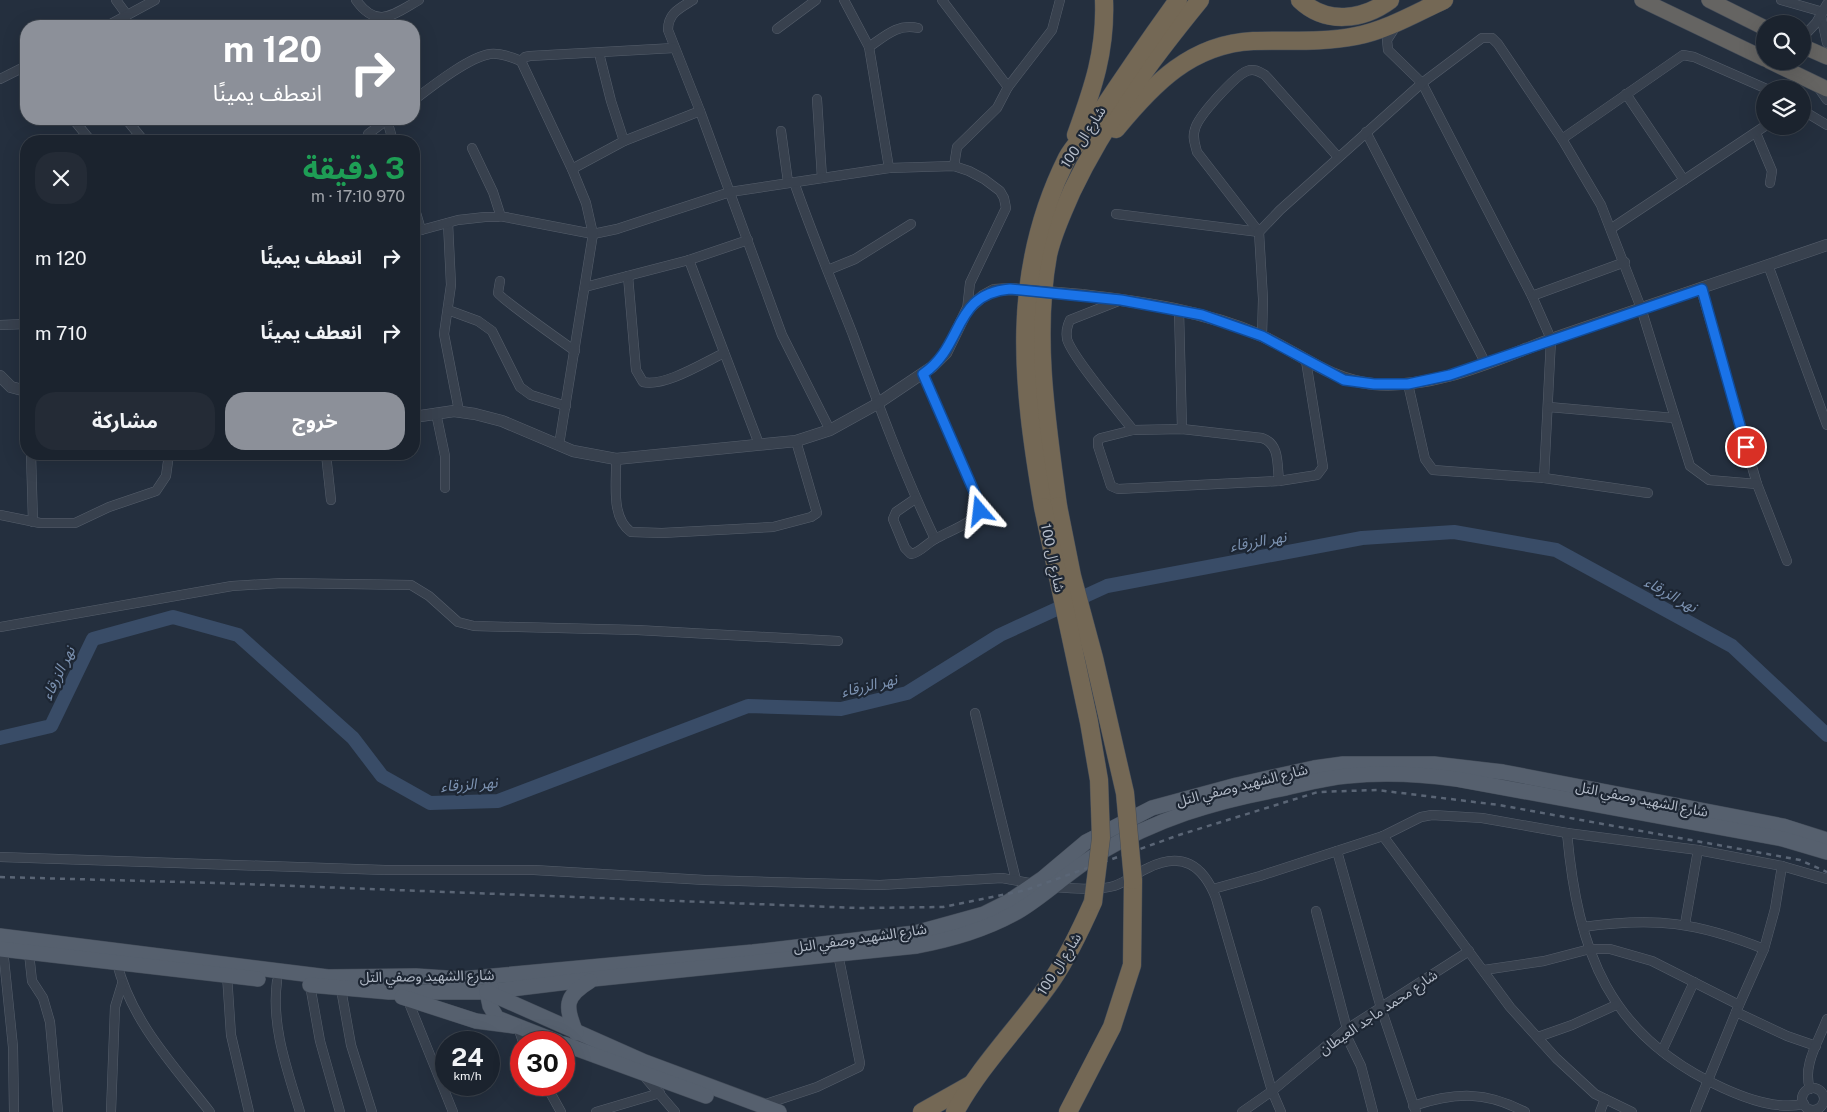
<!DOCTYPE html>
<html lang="ar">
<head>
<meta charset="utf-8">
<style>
  :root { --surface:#1b232e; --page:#242b36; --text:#f1f3f6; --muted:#a0a4aa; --line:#39404a; --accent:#8c9099 }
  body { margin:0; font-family:"Public Sans","Noto Sans Arabic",sans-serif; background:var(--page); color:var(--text); direction:rtl; height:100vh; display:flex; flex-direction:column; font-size:19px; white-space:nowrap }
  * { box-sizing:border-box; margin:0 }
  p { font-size:16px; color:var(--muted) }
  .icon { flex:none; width:28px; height:28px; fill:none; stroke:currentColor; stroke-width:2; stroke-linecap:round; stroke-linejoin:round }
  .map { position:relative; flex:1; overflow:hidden; direction:ltr }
  .sheet { position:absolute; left:20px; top:135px; width:400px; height:325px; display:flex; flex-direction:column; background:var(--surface); border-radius:20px; box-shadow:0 5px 20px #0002,0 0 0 1px var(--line); direction:rtl }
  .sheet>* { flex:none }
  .guide { position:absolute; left:20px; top:20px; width:400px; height:105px; border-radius:20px; box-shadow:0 5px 20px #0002,0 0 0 1px var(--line); direction:rtl; background:#8c9099; color:#fff; overflow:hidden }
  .controls { position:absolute; left:1756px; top:15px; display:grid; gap:10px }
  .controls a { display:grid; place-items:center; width:55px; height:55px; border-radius:50%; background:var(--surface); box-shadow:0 5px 20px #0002,0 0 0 1px var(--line); font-size:25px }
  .speed { position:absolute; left:435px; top:1031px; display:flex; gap:10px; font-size:25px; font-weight:700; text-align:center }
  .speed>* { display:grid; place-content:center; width:65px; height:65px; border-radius:50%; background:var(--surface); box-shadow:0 5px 20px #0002,0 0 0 1px var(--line); line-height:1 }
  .speed small { font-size:12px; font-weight:400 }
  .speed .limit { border:8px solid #d22; background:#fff; color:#111 }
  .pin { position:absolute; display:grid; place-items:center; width:42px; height:42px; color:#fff; margin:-21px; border:2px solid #fff; border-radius:50%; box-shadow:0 1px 5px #0007 }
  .me { position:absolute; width:55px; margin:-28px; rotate:343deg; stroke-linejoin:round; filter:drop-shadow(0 0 4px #0008) }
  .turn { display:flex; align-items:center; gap:18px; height:105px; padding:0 15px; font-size:22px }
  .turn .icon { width:65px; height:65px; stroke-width:2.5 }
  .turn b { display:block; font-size:35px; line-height:42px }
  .round { display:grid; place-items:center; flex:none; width:52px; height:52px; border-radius:20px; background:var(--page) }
  .headline { display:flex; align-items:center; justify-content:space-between; height:85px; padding:0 15px }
  h1 { font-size:30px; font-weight:700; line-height:38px; color:#1e9e55 }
  .action { display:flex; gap:10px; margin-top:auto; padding:10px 15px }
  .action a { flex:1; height:58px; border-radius:20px; background:var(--accent); color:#fff; font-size:20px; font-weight:700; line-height:58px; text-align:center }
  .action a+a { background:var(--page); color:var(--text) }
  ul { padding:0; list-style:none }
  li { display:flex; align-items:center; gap:15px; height:75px; padding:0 15px }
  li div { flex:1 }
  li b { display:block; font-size:19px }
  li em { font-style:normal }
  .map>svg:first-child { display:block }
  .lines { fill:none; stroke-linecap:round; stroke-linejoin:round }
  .river { stroke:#394c67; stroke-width:14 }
  .minor-casing { stroke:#565f6c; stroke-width:10 }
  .tertiary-casing { stroke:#565f6c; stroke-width:12 }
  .primary-casing { stroke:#414a57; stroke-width:16 }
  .trunk-casing { stroke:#434c59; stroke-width:16 }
  .motorway-casing { stroke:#434c59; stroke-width:19 }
  .minor { stroke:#38414e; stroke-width:9 }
  .tertiary { stroke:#38414e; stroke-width:11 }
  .primary { stroke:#56606e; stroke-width:15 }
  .trunk { stroke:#656462; stroke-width:15 }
  .motorway { stroke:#746855; stroke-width:18 }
  .rail { stroke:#5a6575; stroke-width:2.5; stroke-dasharray:5 5; stroke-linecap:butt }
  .tertiary-bridge-casing { stroke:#565f6c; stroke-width:12; stroke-linecap:butt }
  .motorway-bridge-casing { stroke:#434c59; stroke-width:19; stroke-linecap:butt }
  .tertiary-bridge { stroke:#38414e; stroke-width:11 }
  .motorway-bridge { stroke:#746855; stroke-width:18 }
  .route-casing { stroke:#114b97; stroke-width:12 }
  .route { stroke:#1a73e8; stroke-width:9 }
  .labels { text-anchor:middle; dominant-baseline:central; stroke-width:4.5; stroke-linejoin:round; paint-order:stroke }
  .street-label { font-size:14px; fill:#b4bcc9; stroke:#1d2633 }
  .water-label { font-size:15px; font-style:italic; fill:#7c92b1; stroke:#1d2633 }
</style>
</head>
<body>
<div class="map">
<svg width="1827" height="1112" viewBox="0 0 1827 1112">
  <rect width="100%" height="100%" fill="#242f3e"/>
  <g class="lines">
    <!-- river -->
    <polyline class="river" points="0,738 51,726 93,639 173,617 238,635 353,738 382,776 430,803 498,801 748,706 841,709 907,693 1000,635 1107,586 1362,538 1454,532 1556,550 1732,646 1827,735"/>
    <defs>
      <g id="minor">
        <polyline points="116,0 127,15"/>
        <path d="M356,0C377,30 394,14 419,0"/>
        <path d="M693,0C680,8 668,13 668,30L700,111L782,335L830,430"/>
        <polyline points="844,0 869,47 889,168"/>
        <polyline points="942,0 1008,87 997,108 957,147 954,166"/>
        <polyline points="1781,0 1823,12"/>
        <polyline points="1821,16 1827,43"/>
        <polyline points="107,26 155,0"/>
        <polyline points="1396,26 1387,40 1388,50 1422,83 1532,296 1551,339 1544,478"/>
        <polyline points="777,29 816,0"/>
        <polyline points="1802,38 1816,23 1827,4"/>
        <path d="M869,47C885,36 898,23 918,28"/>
        <polyline points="599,53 611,101 624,141"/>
        <polyline points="0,79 26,66"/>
        <polyline points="1008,87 1052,30 1060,0"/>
        <polyline points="1818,87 1827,100"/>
        <polyline points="1626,94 1684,180"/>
        <polyline points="817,99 822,178"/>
        <path d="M414,100C431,87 469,57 490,54C501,53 511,57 521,61"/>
        <polyline points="1802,110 1827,125"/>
        <polyline points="73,119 91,141"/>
        <polyline points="126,119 144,141"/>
        <polyline points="387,120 393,141"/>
        <polyline points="781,131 788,182"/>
        <polyline points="1366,132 1486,364"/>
        <polyline points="1756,133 1772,171 1770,183"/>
        <polyline points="1562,139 1683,55 1694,57 1767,89"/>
        <polyline points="366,141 368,134 388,119"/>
        <polyline points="472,148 493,192 501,217"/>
        <polyline points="572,169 624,141 700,111"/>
        <path d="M794,182C812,234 833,284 853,335C878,404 903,472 935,539"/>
        <polyline points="414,206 421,230"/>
        <polyline points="1116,214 1259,232"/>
        <polyline points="448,223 451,285 444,334 459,411"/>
        <polyline points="1612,228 1765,126"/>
        <polyline points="414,232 458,220 485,217 505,217 593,234 617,229 730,192 889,168 954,166 969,171 984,179 1000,191 1004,198 1006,208 970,283 967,310"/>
        <path d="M1259,232L1197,152C1195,144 1192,137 1195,129C1198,116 1235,76 1247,71C1254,68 1260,72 1265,75L1338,157"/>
        <polyline points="689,260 759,444"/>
        <polyline points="1768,265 1827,425"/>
        <polyline points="828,270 855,259 911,224"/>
        <path d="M628,276L636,370L643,382C665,387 703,363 724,353"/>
        <path d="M500,281L498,293C501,299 564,343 575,351"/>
        <polyline points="585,287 689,260 748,240"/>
        <polyline points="1701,289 1757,484 1787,561"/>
        <polyline points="1532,296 1625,262"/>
        <path d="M1121,300L1070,320C1067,326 1066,333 1067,339C1072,357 1119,412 1133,430"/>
        <polyline points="448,310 478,321 492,331 520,387 531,395 566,406"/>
        <polyline points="1179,310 1182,429"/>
        <polyline points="0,325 26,324"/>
        <polyline points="1262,336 1263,299 1259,232 1280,210 1422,83 1482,38 1492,38 1498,44 1562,139 1601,205 1641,308 1690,466 1709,480 1757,484"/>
        <polyline points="1408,384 1425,459 1433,470 1544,478 1648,493"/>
        <polyline points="1549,407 1674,418"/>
        <polyline points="436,413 445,456 445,488"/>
        <path d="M1182,429L1262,438C1280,444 1277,464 1279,481L1118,489L1111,486L1098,446V440L1101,438L1133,430Z"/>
        <polyline points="559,445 593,234 586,203 572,169 521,61 525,57 530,56 674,48"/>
        <polyline points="31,454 33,522"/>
        <polyline points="326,454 331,500"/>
        <path d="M616,459C617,482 610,517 631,532L662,533L773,527L811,517L817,513L796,441"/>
        <polyline points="1279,481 1317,475 1323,467 1306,361"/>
        <path d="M915,499L896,512L893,519L905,548L911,554C920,553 928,542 937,538C947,532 975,522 980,511L976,496L923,374"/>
        <polyline points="0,515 40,523 75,523 109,507 156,491 166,476 169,454"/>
        <polyline points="0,627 232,586 282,583 411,585 429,596 458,622 474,626 637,630 838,641"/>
        <polyline points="975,713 1016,880"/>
        <path d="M1567,833C1578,952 1608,1036 1723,1088C1747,1099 1777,1110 1804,1104"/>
        <polyline points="1383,836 1510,1007 1556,1058 1595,1094 1632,1112"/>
        <polyline points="1337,851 1381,1008 1416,1112"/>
        <polyline points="0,857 385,870 534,870 705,880 880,885 1002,878 1035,884"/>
        <polyline points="1782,866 1775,909 1764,949 1736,1012 1787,1036 1816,1046"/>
        <path d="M1053,887C1072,888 1094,891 1114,886C1126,882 1137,873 1148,868C1182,851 1203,865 1216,898L1272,1091L1281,1112"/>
        <polyline points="1213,889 1260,876 1383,836 1421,817 1432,815 1482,818 1567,833 1698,850 1782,866 1827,879"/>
        <polyline points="1316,911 1347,1029"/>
        <polyline points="1685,924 1698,850"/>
        <path d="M1583,927C1655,917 1697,922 1764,949"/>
        <polyline points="3,949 13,1047 14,1112"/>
        <polyline points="29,953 32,981 43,998 50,1022 58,1112"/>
        <path d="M117,963C131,1021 174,1066 210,1112"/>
        <polyline points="1484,970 1544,961 1590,949 1610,949 1652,961 1739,1005"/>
        <polyline points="227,975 231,1035 249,1112"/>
        <path d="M277,981C271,1026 287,1069 300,1112"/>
        <polyline points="310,985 320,1041 340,1112"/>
        <polyline points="341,989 351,1045 372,1112"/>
        <polyline points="407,998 453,1112"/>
        <polyline points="518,1027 523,1042"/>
        <polyline points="1344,1031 1361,1066 1373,1112"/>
        <polyline points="1538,1037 1572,1025 1616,1005"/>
        <polyline points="1662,1051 1694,982"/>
        <polyline points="644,1076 675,1112"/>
        <polyline points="546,1085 561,1112"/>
        <circle cx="1813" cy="1099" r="11"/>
        <path d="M1810,1089C1802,1065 1819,1041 1827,1019"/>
        <polyline points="763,1105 817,1087 859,1067 860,1063 838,954"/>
        <path d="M1413,1106C1455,1092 1486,1091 1525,1112"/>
        <polyline points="111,1112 115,1007 122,984"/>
        <polyline points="596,1112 660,1093"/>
        <polyline points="1242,1112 1272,1091 1344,1031 1469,951"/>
        <polyline points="1600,1112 1605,1099"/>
        <polyline points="1695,1112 1736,1012"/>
      </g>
      <g id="tertiary">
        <path d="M1082,295C1142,302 1205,311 1262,336C1300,353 1329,380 1373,384C1439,390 1504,355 1566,334C1653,304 1740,274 1827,245"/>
        <polyline points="0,376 11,387 26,391"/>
        <polyline points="414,417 454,411 475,414 502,421 573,451 616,459 796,441 830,430 877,404 932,367 946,353 967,310 983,296 994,290"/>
      </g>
      <g id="primary">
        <polyline points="0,936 328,977 416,976 461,979 753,952 915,933 937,927 984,914 1008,902 1042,879 1086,842 1152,808 1237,785 1314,768 1343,764 1434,764 1503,772 1783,826 1827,840"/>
        <polyline points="0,949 258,979"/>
        <path d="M310,985L389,992H487L593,979L917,946C952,939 985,930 1017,912C1046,895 1070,870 1099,853C1157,819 1212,802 1276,790C1300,785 1323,778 1347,776C1383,772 1420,774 1456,779L1783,839L1827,852"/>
        <polyline points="491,987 487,992 490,1006 497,1018 558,1042"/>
        <polyline points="487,992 645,1062 779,1112"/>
        <polyline points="402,997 476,1021 514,1026"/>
        <path d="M576,1033C565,1006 564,997 590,981"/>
        <polyline points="564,1044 706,1096"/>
      </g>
      <g id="trunk">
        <polyline points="1642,0 1765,59"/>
        <polyline points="1709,0 1765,28"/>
        <polyline points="1802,46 1827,57"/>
        <polyline points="1769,61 1827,89"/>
      </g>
      <g id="motorway">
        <path d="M1300,0C1326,25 1363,20 1390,0"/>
        <path d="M1116,129C1153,84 1191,44 1253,41C1287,40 1322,43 1356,36C1387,30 1416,13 1444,0"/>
        <path d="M1076,135C1093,88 1106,51 1104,0"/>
        <path d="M1058,506C1047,424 1033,337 1048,255C1053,232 1063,212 1072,191C1106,120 1151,60 1200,0"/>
        <path d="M1043,507C1022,384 1009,274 1067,158C1074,145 1086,134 1094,122C1121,81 1149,40 1178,0"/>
        <polyline points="922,1112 970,1085"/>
        <path d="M955,1112C981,1064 1021,1025 1052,980C1069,955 1081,929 1093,902"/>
        <polyline points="1068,1112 1112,1027 1132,965 1133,880"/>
      </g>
    </defs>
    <!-- minor casing -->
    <use href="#minor" class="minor-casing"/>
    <!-- tertiary casing -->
    <use href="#tertiary" class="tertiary-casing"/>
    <!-- primary casing -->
    <use href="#primary" class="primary-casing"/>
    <!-- trunk casing -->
    <use href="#trunk" class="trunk-casing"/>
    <!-- motorway casing -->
    <use href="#motorway" class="motorway-casing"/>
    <!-- minor -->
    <use href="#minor" class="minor"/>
    <!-- tertiary -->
    <use href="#tertiary" class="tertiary"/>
    <!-- primary -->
    <use href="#primary" class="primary"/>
    <!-- trunk -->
    <use href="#trunk" class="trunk"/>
    <!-- motorway -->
    <use href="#motorway" class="motorway"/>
    <!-- rail -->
    <polyline class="rail" points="0,877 217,883 858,908 943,907 1026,890 1179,835 1318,792 1377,790 1499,805 1800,860 1827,872"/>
    <defs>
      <polyline id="tertiary-bridge" points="994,290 1011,289 1082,295"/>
      <g id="motorway-bridge">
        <polyline points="1058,506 1072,576 1094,658 1125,793 1133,880"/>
        <polyline points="1043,507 1089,722 1099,780 1101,838 1093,902"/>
      </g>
    </defs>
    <!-- tertiary-bridge casing -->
    <use href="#tertiary-bridge" class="tertiary-bridge-casing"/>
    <!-- motorway-bridge casing -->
    <use href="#motorway-bridge" class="motorway-bridge-casing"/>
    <!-- tertiary-bridge -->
    <use href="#tertiary-bridge" class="tertiary-bridge"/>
    <!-- motorway-bridge -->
    <use href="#motorway-bridge" class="motorway-bridge"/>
  </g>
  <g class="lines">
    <defs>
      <path id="route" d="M980,511L976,496L923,374C965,345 952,294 1010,289L1121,300L1202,315L1262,336L1344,380L1374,384H1408L1450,375L1702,289L1746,447"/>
    </defs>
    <!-- route casing -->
    <use href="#route" class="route-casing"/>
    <!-- route -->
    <use href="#route" class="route"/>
  </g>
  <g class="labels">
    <!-- street labels -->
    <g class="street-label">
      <text transform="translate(1083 137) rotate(-57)">شارع ال 100</text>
      <text transform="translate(1053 558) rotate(78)">شارع ال 100</text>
      <text transform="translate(1242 785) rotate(-14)">شارع الشهيد وصفي التل</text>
      <text transform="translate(1642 799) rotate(11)">شارع الشهيد وصفي التل</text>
      <text transform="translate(860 938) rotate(-8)">شارع الشهيد وصفي التل</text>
      <text transform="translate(1059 964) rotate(-58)">شارع ال 100</text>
      <text transform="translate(427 976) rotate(-1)">شارع الشهيد وصفي التل</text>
      <text transform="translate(1378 1012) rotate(-34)">شارع محمد ماجد العيطان</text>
    </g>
    <!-- water labels -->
    <g class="water-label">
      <text transform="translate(1258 541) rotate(-10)">نهر الزرقاء</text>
      <text transform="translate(1671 594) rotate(29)">نهر الزرقاء</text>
      <text transform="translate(58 673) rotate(-64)">نهر الزرقاء</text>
      <text transform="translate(869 685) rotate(-13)">نهر الزرقاء</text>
      <text transform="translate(469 784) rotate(-4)">نهر الزرقاء</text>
    </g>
  </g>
</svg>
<div class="controls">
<a><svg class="icon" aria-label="search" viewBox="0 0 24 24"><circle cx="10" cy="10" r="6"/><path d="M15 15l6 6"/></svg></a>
<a><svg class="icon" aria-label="layers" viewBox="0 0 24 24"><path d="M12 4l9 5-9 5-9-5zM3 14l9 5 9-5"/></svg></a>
</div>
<div class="speed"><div>24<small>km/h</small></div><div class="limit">30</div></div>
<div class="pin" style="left:1746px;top:447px;background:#d93025"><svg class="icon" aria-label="arrive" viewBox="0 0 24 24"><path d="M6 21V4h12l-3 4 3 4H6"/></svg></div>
<svg class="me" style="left:980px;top:511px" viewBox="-20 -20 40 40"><path d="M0-17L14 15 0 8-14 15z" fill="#1a73e8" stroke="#fff" stroke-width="4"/></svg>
<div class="guide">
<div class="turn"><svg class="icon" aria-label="right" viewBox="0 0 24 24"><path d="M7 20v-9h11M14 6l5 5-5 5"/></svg><div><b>120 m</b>انعطف يمينًا</div></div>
</div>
<section class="sheet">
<div class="headline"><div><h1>3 دقيقة</h1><p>970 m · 17:10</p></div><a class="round"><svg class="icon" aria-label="close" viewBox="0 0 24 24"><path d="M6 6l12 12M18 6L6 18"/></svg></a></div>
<ul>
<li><svg class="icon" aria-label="right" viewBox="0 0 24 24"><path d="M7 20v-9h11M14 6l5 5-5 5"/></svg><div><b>انعطف يمينًا</b></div><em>120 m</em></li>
<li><svg class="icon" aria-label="right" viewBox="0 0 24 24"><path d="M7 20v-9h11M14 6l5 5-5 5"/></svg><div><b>انعطف يمينًا</b></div><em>710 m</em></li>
</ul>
<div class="action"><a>خروج</a><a>مشاركة</a></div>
</section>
</div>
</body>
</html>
